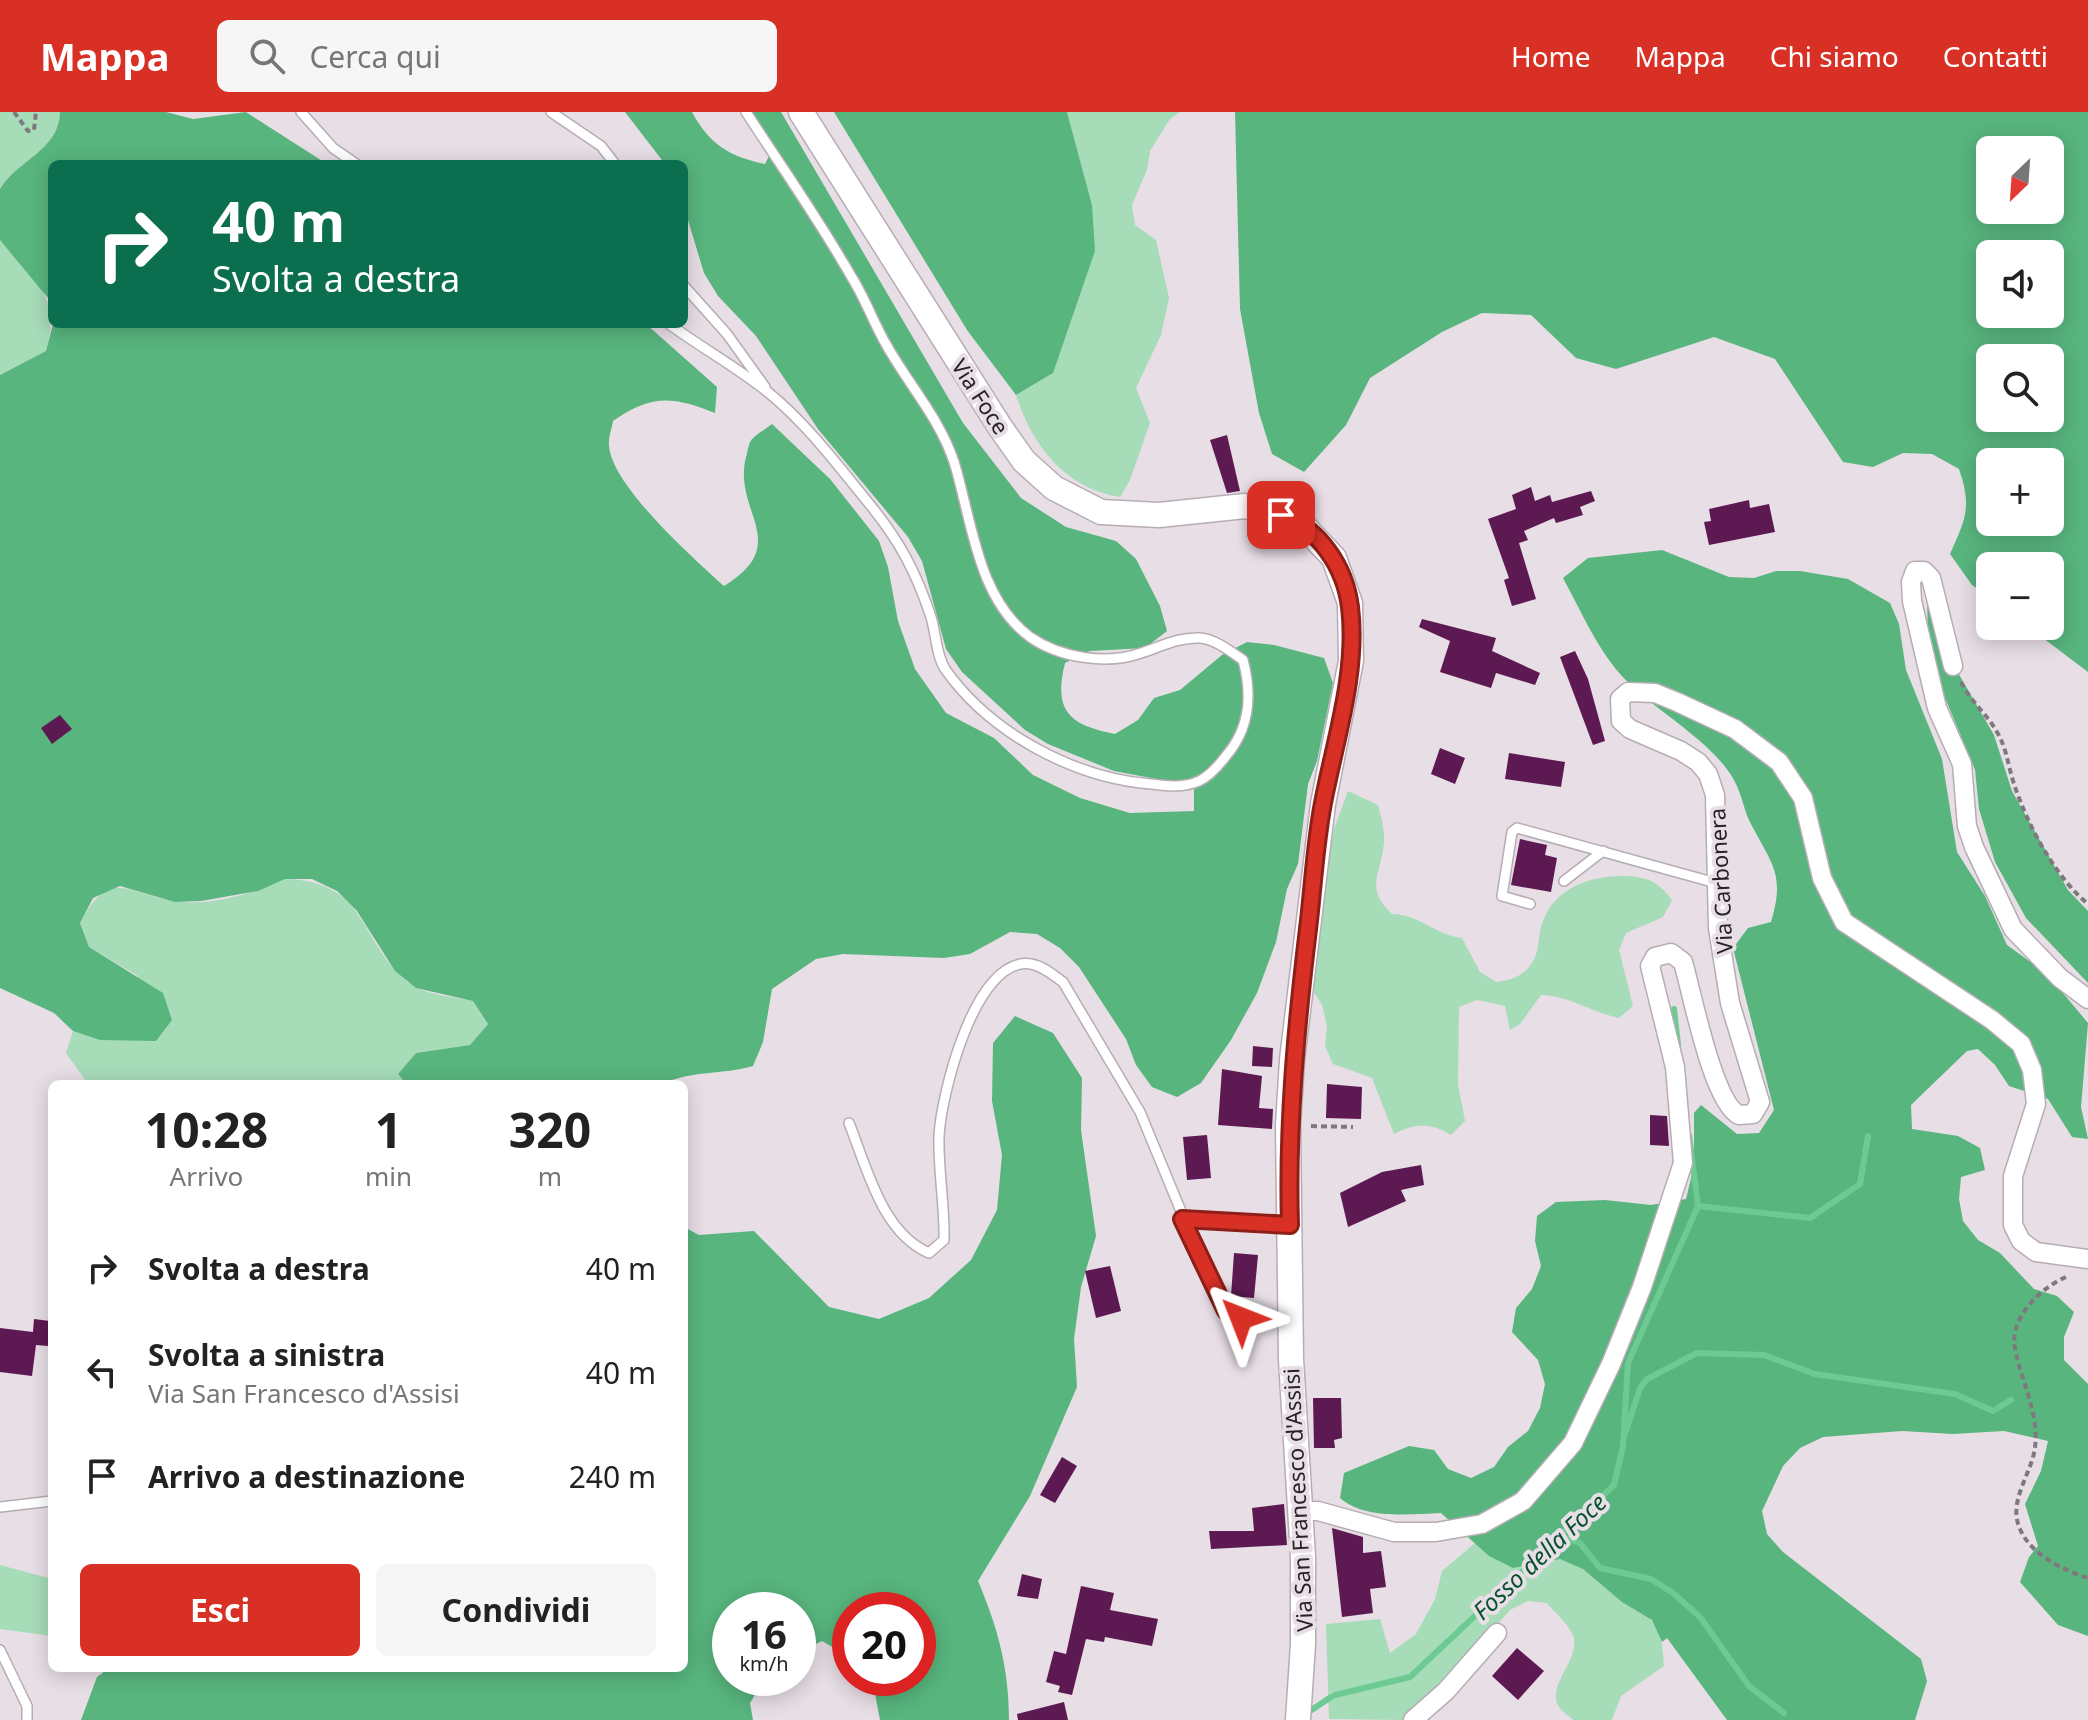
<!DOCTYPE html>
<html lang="it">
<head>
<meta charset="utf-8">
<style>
  :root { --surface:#fff; --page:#f6f6f6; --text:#222; --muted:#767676; --accent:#d93025 }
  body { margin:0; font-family:"Noto Sans",sans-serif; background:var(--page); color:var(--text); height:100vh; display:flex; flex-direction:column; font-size:30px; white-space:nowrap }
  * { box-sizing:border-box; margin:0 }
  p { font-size:26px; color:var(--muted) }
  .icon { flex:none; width:44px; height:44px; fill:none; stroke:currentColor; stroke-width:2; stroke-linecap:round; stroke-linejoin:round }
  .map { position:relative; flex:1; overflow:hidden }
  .side { position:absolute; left:48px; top:968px; width:640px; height:592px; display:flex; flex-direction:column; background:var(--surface); border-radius:12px; box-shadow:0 4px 20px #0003 }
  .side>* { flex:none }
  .banner { position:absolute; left:48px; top:48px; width:640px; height:168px; border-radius:12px; box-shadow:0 4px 20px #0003; background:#0b6e4f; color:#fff; overflow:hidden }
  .needle { width:52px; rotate:205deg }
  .controls { position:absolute; left:1976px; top:24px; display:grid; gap:16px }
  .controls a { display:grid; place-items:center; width:88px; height:88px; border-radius:12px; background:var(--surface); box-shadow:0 4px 20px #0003; font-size:40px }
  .speed { position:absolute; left:712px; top:1480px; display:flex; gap:16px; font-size:40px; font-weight:700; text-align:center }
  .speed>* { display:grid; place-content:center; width:104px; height:104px; border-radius:50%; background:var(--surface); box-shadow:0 4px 20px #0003; line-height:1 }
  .speed small { font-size:20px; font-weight:400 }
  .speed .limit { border:12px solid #d22; background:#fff; color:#111 }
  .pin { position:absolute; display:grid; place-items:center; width:68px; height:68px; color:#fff; margin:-34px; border-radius:16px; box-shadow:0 4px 12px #0006 }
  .me { position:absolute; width:88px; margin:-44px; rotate:315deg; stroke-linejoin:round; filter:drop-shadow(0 0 6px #0008) }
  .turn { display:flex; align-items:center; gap:28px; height:168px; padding:0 32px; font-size:36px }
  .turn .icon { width:104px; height:104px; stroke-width:2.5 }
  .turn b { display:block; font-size:56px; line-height:68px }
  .eta { display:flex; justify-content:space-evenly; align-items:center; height:136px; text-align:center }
  .eta b { font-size:48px; font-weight:700; line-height:56px }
  .cta { display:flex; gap:16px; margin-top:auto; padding:16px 32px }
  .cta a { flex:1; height:92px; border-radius:12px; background:var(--accent); color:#fff; font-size:32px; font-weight:700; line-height:92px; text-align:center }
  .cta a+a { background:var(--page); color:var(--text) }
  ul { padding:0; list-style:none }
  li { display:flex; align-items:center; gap:24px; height:104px; padding:0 32px }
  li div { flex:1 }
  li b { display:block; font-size:30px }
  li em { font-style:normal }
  header { display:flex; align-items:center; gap:48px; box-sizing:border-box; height:112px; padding:0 40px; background:var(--accent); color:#fff }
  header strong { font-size:38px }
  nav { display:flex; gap:44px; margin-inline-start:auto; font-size:28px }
  .search { width:560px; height:72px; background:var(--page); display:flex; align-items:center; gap:20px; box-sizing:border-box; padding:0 28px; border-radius:12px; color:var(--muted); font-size:30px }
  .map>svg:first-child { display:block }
  .green { fill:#a7dcb9 }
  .forest { fill:#58b57e; fill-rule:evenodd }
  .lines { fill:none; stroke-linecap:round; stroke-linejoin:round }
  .stream { stroke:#6dca92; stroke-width:6 }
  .building { fill:#5d1952 }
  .service-casing { stroke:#b6adb4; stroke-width:12 }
  .minor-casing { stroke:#b6adb4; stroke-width:21 }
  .secondary-casing { stroke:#b6adb4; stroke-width:27 }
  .path { stroke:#7f787e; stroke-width:4; stroke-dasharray:6 4; stroke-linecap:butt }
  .service { stroke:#fff; stroke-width:9 }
  .minor { stroke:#fff; stroke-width:18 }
  .secondary { stroke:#fff; stroke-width:24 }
  .route-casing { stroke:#8d1f18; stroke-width:20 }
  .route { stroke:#d93025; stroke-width:14 }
  .labels { text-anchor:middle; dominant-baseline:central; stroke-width:8; stroke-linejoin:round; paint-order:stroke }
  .street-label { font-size:22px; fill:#262225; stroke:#e8dee6 }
  .water-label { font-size:24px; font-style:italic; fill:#07522e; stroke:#e8dee6 }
</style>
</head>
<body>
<header>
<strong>Mappa</strong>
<div class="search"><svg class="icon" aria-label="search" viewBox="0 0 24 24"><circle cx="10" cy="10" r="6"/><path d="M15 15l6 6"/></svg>Cerca qui</div>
<nav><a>Home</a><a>Mappa</a><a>Chi siamo</a><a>Contatti</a></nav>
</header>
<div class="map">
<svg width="2088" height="1608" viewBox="0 0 2088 1608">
  <rect width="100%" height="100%" fill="#e8dee6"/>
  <!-- green -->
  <g class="green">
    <path d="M0,0H60C59,39 18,47 0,77Z"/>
    <path d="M1067,0H1180L1170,7L1150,39L1147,58L1132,93L1135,113L1156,128L1169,186L1161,223L1136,276L1150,311L1130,368L1120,385C1064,376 1032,333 1016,283L1053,261L1092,93Z"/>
    <path d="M0,128C34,168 62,184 46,239L0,263Z"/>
    <path d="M1348,679L1378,693C1381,705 1385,718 1384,731C1381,763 1364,776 1392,802C1419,802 1435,823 1462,826L1480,860L1496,870C1509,868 1520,866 1529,855C1538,845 1538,832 1540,820C1548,778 1588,763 1625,764C1647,765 1658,769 1672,788L1663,805L1626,821L1619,838L1633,894L1619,906C1591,900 1570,884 1541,883L1520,912L1510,918L1505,894L1477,888L1459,895L1458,972L1465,1009L1451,1023C1429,1010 1416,1011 1394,1022L1372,966L1333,952L1325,934L1327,914L1322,893L1311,876L1317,799L1334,717Z"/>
    <path d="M285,767C371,769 357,832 412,873C427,883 455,885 473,889L488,912L470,933L416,941L398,962L406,972H88L66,941L73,919L100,928L138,864L89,835L80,811C110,754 128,782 175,789C209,795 254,781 285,767Z"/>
    <path d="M1475,1431C1518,1470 1515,1444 1559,1447C1584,1449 1605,1478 1625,1491C1633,1497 1644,1501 1651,1508C1662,1519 1663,1539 1664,1554L1621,1584L1612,1608H1573C1570,1604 1562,1600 1559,1595C1546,1574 1578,1550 1574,1527C1572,1515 1555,1501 1547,1491L1528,1489L1510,1498L1444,1573L1403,1608L1329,1607L1326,1512L1380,1507L1390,1541L1416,1522L1435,1487L1442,1459Z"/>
    <polygon points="0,1453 52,1467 52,1524 0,1517"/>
  </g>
  <!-- forest -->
  <g class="forest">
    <path d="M60,0H166L193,7L246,0L327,52H52V207L48,186L0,128V77C18,47 59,39 60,0Z"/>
    <path d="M625,0H692C709,32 730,45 765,52L770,42L753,0H781L963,311L1021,386L1066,415L1116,429L1136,447L1160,494L1167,519L1145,536L1090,539L1065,551C1053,599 1069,613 1115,622L1138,608L1154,586L1180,578L1222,543L1247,530L1274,533L1324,546L1333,571L1317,649L1308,672L1298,752L1287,777L1276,830L1257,881L1231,928L1201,971L1177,985L1152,975L1136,953L1126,927L1079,855L1060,836L1037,822L1010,820L970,842L944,846L843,842L816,847L772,877L763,930L753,954C723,963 691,958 663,972H406L398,962L416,941L470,933L488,912L473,889L416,876L395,859L357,799L337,779L312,767H285L258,779L201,789L175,790L120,774L93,786L80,811L89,835L163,881L172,908L156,929L100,928L73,919L54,901L0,876V263L46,239L53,212H646L717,275L715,301C673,284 651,282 613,309C612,316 608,326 609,334C612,374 694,447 724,474C794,431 732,400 746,345C748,339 748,332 752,327C758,321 766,317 772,312L830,367L879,429L888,455L898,509L915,557L946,601L994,626L1033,663L1080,686L1130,701L1194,699V674L1114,659L1048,632L1025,618L962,560L946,537L922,449L908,425L818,317L756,224L718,184L704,161L684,95V52H665Z"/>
    <polygon points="834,0 1067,0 1092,93 1095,139 1053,261 1016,283 967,218"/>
    <path d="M1235,0H2088V560L2027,514H2050V454H1990V486L1972,473L1950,442C1966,406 1972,395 1959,357L1932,342L1903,341L1873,355L1843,350L1775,247L1714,225L1616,257L1576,246L1531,203L1482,201L1442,220L1370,266L1346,313L1304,360L1272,342L1259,301L1240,197ZM2050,38V98H1990V38ZM1990,142H2050V202H1990ZM1990,246H2050V306H1990ZM2050,350V410H1990V350Z"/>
    <path d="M1662,438L1729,465L1754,466L1776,459H1800L1848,467L1890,491L1899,512L1906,558L1942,647L1957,740L1985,784L2007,833L2047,862L2088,911L2081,995L2088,1027L2072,1025L2048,987L2009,974L1995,953L1978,937L1967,939L1911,993L1912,1017L1958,1024L1980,1036L1985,1058L1961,1065L1959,1087L1963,1109L1978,1128L2000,1141L2034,1177L2057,1184L2074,1200L2064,1225V1248L2088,1272V1524L2058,1513L2020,1470L2029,1445L2038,1434L2025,1392L2041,1359L2048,1329L2004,1319L1953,1322L1902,1319L1823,1325L1800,1336L1783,1354L1762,1399L1767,1422L1783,1440L1921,1547L1927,1569L1915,1608H1727L1667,1526L1662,1530L1652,1508L1622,1490L1583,1457L1560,1447L1513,1456L1489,1444L1441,1401C1409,1402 1365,1408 1340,1386L1344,1361L1409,1334L1434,1338L1448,1357L1471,1366L1494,1355L1508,1335L1528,1319L1540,1296L1545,1272L1538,1248L1512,1220L1516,1196L1532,1177L1541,1154L1535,1129L1537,1104L1556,1090L1605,1088L1651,1093L1686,1087L1694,1054V1001L1701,993L1737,1022L1759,1021L1774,998L1733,836L1748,816L1771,810C1785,763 1773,754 1752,714C1744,700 1742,682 1734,668C1709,624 1647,596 1615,556C1594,530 1579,495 1563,466L1588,446Z"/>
    <polygon points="1927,482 1953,552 1994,623 2012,679 2068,778 2088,799 2088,871 2026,806 1995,750 1979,697 1975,658 1936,564 1928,528"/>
    <path d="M1015,904L1053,921L1082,966L1081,1018L1096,1124L1081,1175L1074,1227L1077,1275L1030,1384L978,1469C998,1516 1009,1557 1009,1608H880L872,1566H918V1498H850V1545L822,1529L798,1541V1498H730V1566H765L750,1591L753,1608H81L97,1565L109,1556H684V1115L699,1123L754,1119L829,1195L879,1207L929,1186L971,1148L997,1098L1002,1043L992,989L993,931Z"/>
  </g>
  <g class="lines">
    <!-- stream -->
    <g class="stream">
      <polyline points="1674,897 1678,933"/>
      <polyline points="1698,1094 1810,1106 1860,1072 1868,1024"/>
      <polyline points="1625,1322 1640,1276 1647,1267 1697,1241 1764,1243 1815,1262 1955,1282 1993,1299 2011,1288"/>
      <polyline points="1561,1424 1580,1431 1600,1456 1651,1467 1673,1481 1700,1505 1749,1574 1784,1601"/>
      <polyline points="1335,1583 1410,1565 1614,1373 1623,1334 1628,1251 1698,1094 1689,1023"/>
      <polyline points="1304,1603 1331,1585"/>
    </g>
  </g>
  <!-- building -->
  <g class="building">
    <polygon points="1227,323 1240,379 1227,381 1210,328"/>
    <polygon points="1531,375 1535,389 1550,383 1552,390 1591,379 1595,389 1580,395 1583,403 1556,411 1554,406 1524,419 1528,428 1519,431 1536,487 1512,494 1504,468 1509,466 1488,407 1516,397 1512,383"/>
    <polygon points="1749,388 1750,396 1769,392 1775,420 1709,433 1704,410 1711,409 1709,397"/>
    <polygon points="1422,507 1496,526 1492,539 1540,561 1535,573 1496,561 1491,576 1440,560 1450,529 1419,515"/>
    <polygon points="1575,539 1588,567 1605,629 1593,633 1560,545"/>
    <polygon points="60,603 72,617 52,632 41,616"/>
    <polygon points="1440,636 1465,646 1455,672 1431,662"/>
    <polygon points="1509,641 1565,650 1561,675 1505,667"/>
    <polygon points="1520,727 1547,733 1545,743 1557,746 1551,780 1511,773"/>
    <polygon points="1253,934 1273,936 1272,955 1252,954"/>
    <polygon points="1222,957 1262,964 1259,996 1273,997 1272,1017 1218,1013"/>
    <polygon points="1327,972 1362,975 1361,1007 1326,1006"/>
    <polygon points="1650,1003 1667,1004 1669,1034 1650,1033"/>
    <polygon points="1207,1023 1211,1066 1187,1068 1183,1025"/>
    <polygon points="1421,1053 1424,1073 1401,1078 1406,1089 1348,1115 1340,1081 1382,1060"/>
    <polygon points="1234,1141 1258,1143 1254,1186 1231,1184"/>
    <polygon points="1110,1154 1121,1199 1096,1206 1085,1159"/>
    <polygon points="34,1207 50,1209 48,1234 36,1233 32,1264 0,1260 0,1216 33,1220"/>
    <polygon points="1313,1286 1341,1286 1342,1326 1334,1328 1335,1336 1314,1336"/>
    <polygon points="1062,1345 1077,1354 1055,1391 1040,1383"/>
    <polygon points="1284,1392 1287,1433 1211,1437 1209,1419 1254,1419 1252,1396"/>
    <polygon points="1332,1416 1363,1425 1363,1441 1381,1439 1386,1475 1370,1477 1373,1501 1342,1505"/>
    <polygon points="1022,1462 1042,1467 1038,1487 1017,1484"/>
    <polygon points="1081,1474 1114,1481 1110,1498 1158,1507 1152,1534 1105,1525 1104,1530 1086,1527 1072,1583 1058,1580 1060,1574 1046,1570 1054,1539 1066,1542"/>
    <polygon points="1517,1536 1544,1559 1518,1588 1492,1564"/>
    <polygon points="1064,1590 1068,1608 1018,1608 1017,1602"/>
  </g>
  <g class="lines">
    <defs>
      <g id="service">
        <polyline points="301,0 333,36 356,52"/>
        <polyline points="551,0 601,34 615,52"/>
        <polyline points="684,174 727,222 765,275"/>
        <path d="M669,212C702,236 738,256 769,281C808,313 839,355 871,394C900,430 916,460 931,505C936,521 936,543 945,557C990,621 1074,666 1151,672C1167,674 1184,676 1199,669C1210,664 1219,653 1226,644C1251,615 1252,582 1243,548C1230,539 1215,527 1200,526C1178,525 1160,535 1141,541C1107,553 1060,546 1030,525C977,486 972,408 954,350C940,307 909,273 887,234C874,212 865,186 851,164C819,108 781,54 746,0"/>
        <polyline points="1564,769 1603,739"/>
        <polyline points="1530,792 1502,784 1512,720 1517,716 1716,771"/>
        <path d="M849,1011C867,1056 882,1121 929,1141L944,1128C945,1094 938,1059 939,1024C941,984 975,843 1031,852C1043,854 1053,863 1063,870L1140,1000L1214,1179L1226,1199L1241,1206"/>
        <polyline points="1182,1107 1286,1113"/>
        <polyline points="0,1395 52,1389"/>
        <polyline points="0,1538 27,1594 27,1608"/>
      </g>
      <g id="minor">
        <polyline points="1953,554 1931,466 1924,459 1915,459 1911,470 1912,489 1937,596 1962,652 1967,714 1974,735 2013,817 2060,866 2088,887"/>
        <path d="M1302,1399H1318L1394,1420H1436L1482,1412L1523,1389L1573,1331L1611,1252L1642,1175L1683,1051L1675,955L1650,854L1655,845L1671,841L1683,850C1692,881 1713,991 1739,1003L1753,1002L1760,990L1730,891L1718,816L1715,683L1708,662L1698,650L1681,639L1630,617L1621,609L1620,587L1628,580L1655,581L1677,590L1735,617L1779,650L1803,686L1822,766L1844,810L1992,908L2021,932L2032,958L2036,992L2013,1064V1113L2021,1129L2036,1140L2088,1147"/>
        <polyline points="1413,1608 1446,1579 1497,1521"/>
      </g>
      <polyline id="secondary" points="801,0 1000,315 1024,349 1054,376 1101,400 1159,403 1245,394 1298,408 1334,446 1350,491 1351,549 1323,692 1292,948 1288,1013 1291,1247 1303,1445 1303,1532 1298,1608"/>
    </defs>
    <!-- service casing -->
    <use href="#service" class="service-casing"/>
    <!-- minor casing -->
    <use href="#minor" class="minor-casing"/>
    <!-- secondary casing -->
    <use href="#secondary" class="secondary-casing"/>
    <!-- path -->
    <g class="path">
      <polyline points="14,0 28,19 34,18 36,0"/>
      <path d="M1961,570C1970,589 1987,602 1997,620C2007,637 2008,654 2014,672C2027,712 2055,765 2088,792"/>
      <polyline points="1311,1014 1353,1015"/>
      <path d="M2066,1165C2045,1174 2023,1194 2016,1216C2006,1245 2044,1296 2034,1341C2029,1365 2008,1391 2020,1417C2031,1443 2063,1458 2088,1466"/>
    </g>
    <!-- service -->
    <use href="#service" class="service"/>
    <!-- minor -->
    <use href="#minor" class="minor"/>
    <!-- secondary -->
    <use href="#secondary" class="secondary"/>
  </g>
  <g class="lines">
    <defs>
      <path id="route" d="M1241,1206L1226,1199L1182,1107L1290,1113C1287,1013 1296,917 1308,817C1313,776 1315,733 1323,691C1335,628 1358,560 1350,495C1345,455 1319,416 1281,403"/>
    </defs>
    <!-- route casing -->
    <use href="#route" class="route-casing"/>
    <!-- route -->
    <use href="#route" class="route"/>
  </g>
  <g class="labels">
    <!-- street labels -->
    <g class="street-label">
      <text transform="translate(981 284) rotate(57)">Via Foce</text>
      <text transform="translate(1720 769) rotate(-93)">Via Carbonera</text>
      <text transform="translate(1297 1388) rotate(-93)">Via San Francesco d'Assisi</text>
    </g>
    <!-- water labels -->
    <g class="water-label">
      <text transform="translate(1539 1444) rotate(-43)">Fosso della Foce</text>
    </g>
  </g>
</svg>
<div class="controls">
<a><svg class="needle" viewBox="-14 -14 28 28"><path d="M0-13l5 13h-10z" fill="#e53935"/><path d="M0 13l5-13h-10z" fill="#767676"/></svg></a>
<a><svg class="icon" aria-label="sound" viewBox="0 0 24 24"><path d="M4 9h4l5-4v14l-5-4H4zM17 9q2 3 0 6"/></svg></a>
<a><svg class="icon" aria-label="search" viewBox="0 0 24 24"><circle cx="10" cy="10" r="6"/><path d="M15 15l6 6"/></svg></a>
<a>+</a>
<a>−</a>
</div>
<div class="speed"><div>16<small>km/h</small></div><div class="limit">20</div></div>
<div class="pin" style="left:1281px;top:403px;background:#d93025"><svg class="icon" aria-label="arrive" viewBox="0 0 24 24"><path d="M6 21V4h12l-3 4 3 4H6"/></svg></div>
<svg class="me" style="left:1241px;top:1206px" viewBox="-20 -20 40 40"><path d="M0-17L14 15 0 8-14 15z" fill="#d93025" stroke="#fff" stroke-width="4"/></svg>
<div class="banner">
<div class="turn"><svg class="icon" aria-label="right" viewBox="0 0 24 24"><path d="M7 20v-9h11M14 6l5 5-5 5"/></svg><div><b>40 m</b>Svolta a destra</div></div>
</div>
<section class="side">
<div class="eta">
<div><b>10:28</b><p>Arrivo</p></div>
<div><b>1</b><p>min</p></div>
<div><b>320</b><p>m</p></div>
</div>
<ul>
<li><svg class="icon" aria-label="right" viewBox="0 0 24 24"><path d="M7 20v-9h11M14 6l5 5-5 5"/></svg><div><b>Svolta a destra</b></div><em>40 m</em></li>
<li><svg class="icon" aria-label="left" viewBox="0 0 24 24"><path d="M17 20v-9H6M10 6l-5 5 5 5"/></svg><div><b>Svolta a sinistra</b><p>Via San Francesco d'Assisi</p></div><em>40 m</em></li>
<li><svg class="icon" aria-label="arrive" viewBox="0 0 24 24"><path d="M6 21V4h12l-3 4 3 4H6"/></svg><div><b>Arrivo a destinazione</b></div><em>240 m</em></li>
</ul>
<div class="cta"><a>Esci</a><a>Condividi</a></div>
</section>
</div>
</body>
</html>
